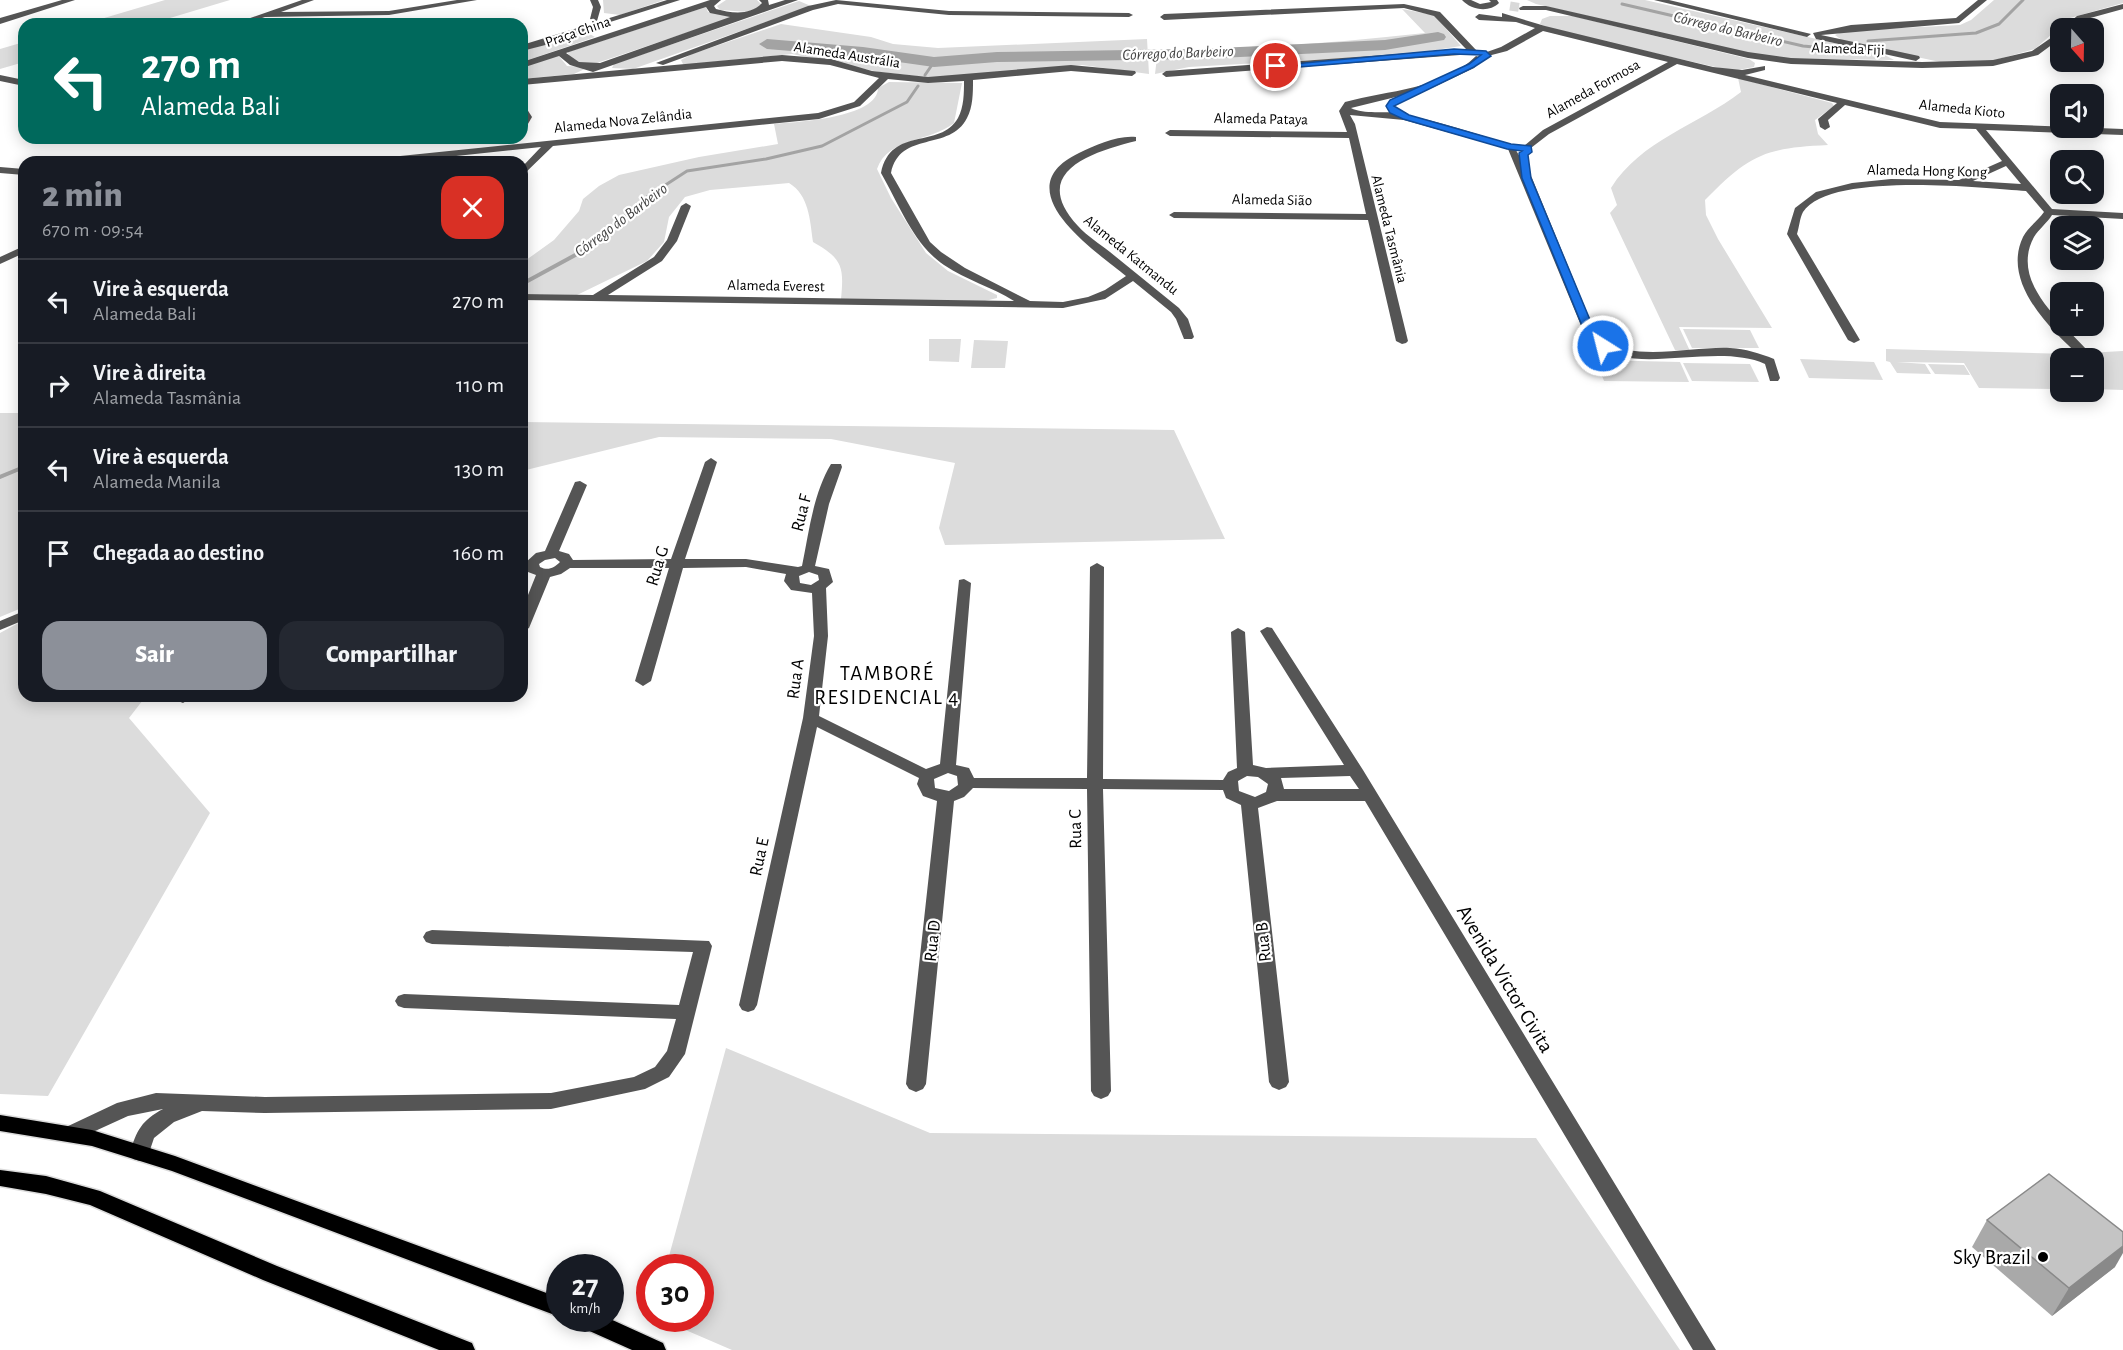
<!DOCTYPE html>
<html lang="pt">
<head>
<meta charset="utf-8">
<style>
  :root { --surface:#171b24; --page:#242831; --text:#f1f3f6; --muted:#9ea1a6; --line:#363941; --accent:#8c9099 }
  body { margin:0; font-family:"Alegreya Sans",sans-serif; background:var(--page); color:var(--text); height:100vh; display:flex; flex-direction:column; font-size:22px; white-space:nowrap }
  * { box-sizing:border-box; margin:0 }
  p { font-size:20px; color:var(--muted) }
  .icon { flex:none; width:33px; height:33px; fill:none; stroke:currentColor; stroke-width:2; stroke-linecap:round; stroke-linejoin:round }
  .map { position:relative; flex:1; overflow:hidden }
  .drawer { position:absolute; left:18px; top:156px; width:510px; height:546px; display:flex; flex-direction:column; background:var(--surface); border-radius:18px; box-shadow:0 3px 15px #0003 }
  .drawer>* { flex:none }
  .hud { position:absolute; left:18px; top:18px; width:510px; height:126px; border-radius:18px; box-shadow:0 3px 15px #0003; background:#00695c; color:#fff; overflow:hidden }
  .needle { width:39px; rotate:160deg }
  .controls { position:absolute; left:2050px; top:18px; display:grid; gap:12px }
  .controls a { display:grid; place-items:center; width:54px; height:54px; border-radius:12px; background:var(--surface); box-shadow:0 3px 15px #0003; font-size:30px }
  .speed { position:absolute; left:546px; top:1254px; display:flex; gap:12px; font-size:30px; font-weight:700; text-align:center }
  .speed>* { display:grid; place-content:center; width:78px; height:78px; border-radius:50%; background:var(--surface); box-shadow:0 3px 15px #0003; line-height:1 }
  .speed small { font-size:15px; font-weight:400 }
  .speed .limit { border:9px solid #d22; background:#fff; color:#111 }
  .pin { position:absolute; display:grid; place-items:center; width:51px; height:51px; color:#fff; margin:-26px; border:3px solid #fff; border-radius:50%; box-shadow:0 2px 6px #0007 }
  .me { position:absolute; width:66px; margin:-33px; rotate:324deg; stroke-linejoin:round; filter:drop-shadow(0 0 4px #0008) }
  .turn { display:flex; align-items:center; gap:21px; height:126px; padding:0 24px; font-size:27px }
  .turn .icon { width:78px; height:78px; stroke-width:2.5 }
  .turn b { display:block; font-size:42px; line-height:51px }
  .round { display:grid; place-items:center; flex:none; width:63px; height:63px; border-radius:18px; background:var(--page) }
  .overview { display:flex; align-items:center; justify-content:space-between; height:102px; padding:0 24px }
  h1 { font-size:36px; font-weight:800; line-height:45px; color:var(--accent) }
  .button { display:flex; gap:12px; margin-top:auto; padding:12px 24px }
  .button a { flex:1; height:69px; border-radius:18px; background:var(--accent); color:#fff; font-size:24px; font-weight:800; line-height:69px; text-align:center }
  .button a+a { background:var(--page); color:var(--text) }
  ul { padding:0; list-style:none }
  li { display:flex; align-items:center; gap:18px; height:84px; padding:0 24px; border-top:2px solid var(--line) }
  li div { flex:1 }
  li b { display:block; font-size:22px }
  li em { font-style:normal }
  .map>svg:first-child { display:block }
  .green { fill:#dcdcdc }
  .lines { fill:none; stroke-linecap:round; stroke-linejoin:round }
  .stream-far1 { stroke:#a3a3a3; stroke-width:3 }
  .stream { stroke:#a3a3a3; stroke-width:4 }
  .river { fill:#a3a3a3; fill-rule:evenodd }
  .minor-tunnel { stroke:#d9d9d9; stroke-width:9; stroke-dasharray:9 4.5; stroke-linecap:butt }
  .major-casing { stroke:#dbdbdb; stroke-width:3 }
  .minor { fill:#555; fill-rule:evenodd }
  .major { fill:#000; fill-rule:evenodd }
  .wall { fill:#a9a9a9 }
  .shaded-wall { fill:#898989 }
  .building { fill:#c4c4c4; stroke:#898989; stroke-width:1.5 }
  .route { fill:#1a73e8; stroke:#114b97; stroke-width:1.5 }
  .poi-dot { fill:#000; stroke:#fff; stroke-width:2 }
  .labels { text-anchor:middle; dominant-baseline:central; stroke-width:4.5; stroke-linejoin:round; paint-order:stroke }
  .far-street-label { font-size:15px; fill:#000; stroke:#fff }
  .far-water-label { font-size:16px; font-style:italic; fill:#444; stroke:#fff }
  .street-label { font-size:18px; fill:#000; stroke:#fff }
  .quarter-label { font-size:21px; letter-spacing:1.5px; fill:#000; stroke:#fff }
  .near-street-label { font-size:21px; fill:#000; stroke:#fff }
  .near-poi-label { font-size:21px; fill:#000; stroke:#fff; text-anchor:end }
</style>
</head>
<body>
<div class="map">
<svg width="2123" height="1350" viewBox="0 0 2123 1350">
  <rect width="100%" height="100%" fill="#fff"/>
  <!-- green -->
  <g class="green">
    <polygon points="165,0 230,0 150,24 84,24"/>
    <polygon points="603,0 664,0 620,15 604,13"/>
    <polygon points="726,0 757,0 762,5 749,12 720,10 717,6"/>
    <polygon points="1527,0 1645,0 1883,54 1894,60 1767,58 1536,4"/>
    <polygon points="1994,0 2123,0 2123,3 2070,18 2035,49 1995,60 1940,62 1843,41 1835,35 1844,31 1960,25 1971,20"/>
    <polygon points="799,1 811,6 633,69 612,68 614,64"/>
    <polygon points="706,7 708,12 733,17 597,63 581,63 569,58 568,52"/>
    <path d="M1402,9L1434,15L1461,46L1404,55L1189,67L1155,74L1158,49C1248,49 1336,43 1425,33Z"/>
    <polygon points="1550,16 1573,16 1749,59 1755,63 1754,67 1733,71 1553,30 1540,24 1542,19"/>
    <polygon points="781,24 871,37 893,44 938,48 1147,39 1149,74 1082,65 936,78 879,72 792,54 693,64 683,64 681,60 692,54"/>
    <polygon points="588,33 595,37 522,62 522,50"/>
    <polygon points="24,42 24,62 0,69 0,49"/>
    <polygon points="558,55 567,66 589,67 574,74 522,79 522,67"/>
    <path d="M1738,78L1832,103L1834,106L1815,120L1818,134L1828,145C1765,148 1750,154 1705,200L1706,215L1718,239L1772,328L1679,327L1690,351L1675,350L1610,213L1617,205L1611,188C1641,140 1698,125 1741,92Z"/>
    <path d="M889,82L962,83L954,123C931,142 888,137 877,169L891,198L926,253L948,271L997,295V298L981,302L841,299C844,267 843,259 813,242C810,220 809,195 789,183L710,190L685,197L669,217L664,242L647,261L577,295L522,294V263L554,240L579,211L583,199L599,186L619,175L699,157L778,144L774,124C796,122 878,118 878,88Z"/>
    <polygon points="1683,329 1750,330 1759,348 1692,348"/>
    <polygon points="929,339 961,339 959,362 929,361"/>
    <polygon points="974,340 1008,341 1005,368 971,368"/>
    <polygon points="1886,349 2069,354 2123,351 2123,390 2094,389 2094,358 2061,358 2061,389 1979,388 1964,363 1897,362 1925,364 1931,374 1897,373 1890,362 1886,361"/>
    <polygon points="1800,359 1874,362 1883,380 1809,378"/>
    <polygon points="1596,360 1680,362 1689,382 1604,381"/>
    <polygon points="1683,363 1750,364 1759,382 1692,381"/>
    <polygon points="1928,364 1964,365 1970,375 1935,374"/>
    <polygon points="0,413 24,413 24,607 0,617"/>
    <polygon points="522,422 1174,430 1225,539 945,545 939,528 955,463 831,439 659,437 522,471"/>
    <polygon points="24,620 24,696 146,696 129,718 210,813 48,1096 0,1094 0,633"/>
    <polygon points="726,1048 930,1133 1536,1138 1680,1350 732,1350 660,1319 700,1318 700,1268 666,1267"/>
  </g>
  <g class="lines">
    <!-- stream-far1 -->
    <g class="stream-far1">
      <polyline points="1622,4 1803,46 1835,49"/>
      <polyline points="1868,41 1976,33 1999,24 2023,0"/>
      <polyline points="925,75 934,62"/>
      <polyline points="614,226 647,197 687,171 766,159 822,146 907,102 918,86"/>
    </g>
    <!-- stream -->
    <g class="stream">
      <polyline points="522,284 590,247 616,224"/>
      <polyline points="0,477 24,467"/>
    </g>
    <!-- river -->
    <polygon class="river" points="1438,32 1444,34 1446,37 1444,40 1385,50 1197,59 997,62 934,67 863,57 767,49 759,44 767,39 863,47 934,57 997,52 1197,49 1385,40"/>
    <!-- minor-tunnel -->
    <polyline class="minor-tunnel" points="1510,6 1523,8"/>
    <defs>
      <g id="major">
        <polygon points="0,1115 92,1130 175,1156 560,1298 560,1317 172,1171 92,1146 0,1131"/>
        <polygon points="0,1170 46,1176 100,1191 277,1266 472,1343 475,1350 439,1350 263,1280 90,1205 46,1194 0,1186"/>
        <polygon points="573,1318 608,1318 663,1343 666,1350 632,1350 576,1325"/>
      </g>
    </defs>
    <!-- major casing -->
    <use href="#major" class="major-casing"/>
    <!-- minor -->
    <g class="minor">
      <polygon points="62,0 75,0 0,24 0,18"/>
      <polygon points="302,0 314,0 281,12 389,11 457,0 477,0 389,15 265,17 245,24 233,24"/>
      <polygon points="590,0 598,0 601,7 597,21 590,19 593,7"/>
      <polygon points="667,0 680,0 607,23 600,21"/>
      <path d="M710,0H721L714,6L716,9C731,13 750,16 762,3L759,0H768L769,5L785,0H798L593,72L570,65L559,56L522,68V62ZM706,7L710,13L730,17L600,63L579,62L566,53Z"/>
      <polygon points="836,0 949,11 1129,13 1133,15 1129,17 949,15 838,4 813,10 663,65 656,63 808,6"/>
      <path d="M1462,0H1471L1480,4L1491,2L1489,0H1497L1499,3C1489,13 1471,10 1462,0Z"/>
      <polygon points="1654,0 1669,0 1811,34 1807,37"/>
      <polygon points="1978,0 1987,0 1959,23 1821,35 1919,56 1920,58 1916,61 1816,39 1813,33 1851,25 1956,18"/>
      <polygon points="1404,4 1440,12 1477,51 1473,54 1166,77 1162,74 1166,71 1466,49 1434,16 1404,8 1164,20 1160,17 1164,14"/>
      <polygon points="2123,4 2123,9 2083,20 2072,28 2063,28 2077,16"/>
      <polygon points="1523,6 1546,6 1748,52 1791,58 1922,62 1993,60 2032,51 2061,31 2061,38 2038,55 1993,66 1922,68 1791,64 1748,58 1546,10 1520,10 1519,8"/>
      <path d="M1502,13L1545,26L1713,67L1742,70L1765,66V70L1745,75L1940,122L2123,129V135L1986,130L2052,209L2123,213V219L2052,215C2047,223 2039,229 2034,237C2008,285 2069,327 2094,358H2082C2052,331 2001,283 2023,237C2028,227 2038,221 2044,212L2026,191C1982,188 1830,171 1803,212C1800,217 1799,228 1797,234L1860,340L1854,343L1848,340L1787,234L1795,208L1816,192L1852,183L1891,179L1959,180L2002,161L1976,129L1940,128L1845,105L1828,120L1830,127L1825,130L1820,127L1818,119L1837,103L1677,64L1549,134L1527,151L1524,150V146L1543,130L1668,62L1543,31L1507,51L1484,57V53L1501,47L1535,28L1516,22L1479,20L1475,17L1479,14L1502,17ZM2006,166L2021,184L1973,181Z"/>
      <polygon points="584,26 587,27 587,31 561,41 522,51 522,45"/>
      <path d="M782,55L831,59L872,71L928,77L1071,65L1135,71L1136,73L1132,76L1071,71L973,80C973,93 973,107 967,118C950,152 900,130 891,173L930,242L941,252L965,268L1030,301L1063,302L1088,297L1105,290L1126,276C1094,250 1003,189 1079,153C1095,145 1118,135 1136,137V141C1092,152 1028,172 1078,226C1087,236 1100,244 1110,252C1133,271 1156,289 1179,308L1188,319L1194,337L1192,339H1184L1176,319L1171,312L1133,281L1105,299L1063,308L522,300V294L593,295L654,257L667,240L681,206L686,203L691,206L677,241L662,261L608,295L1014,301C992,287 966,280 944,265C913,244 899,204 881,173C891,125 940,150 958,118C964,107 964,93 964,81L928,83L888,79L860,106L819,119L553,146L522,176V167L541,147L400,162H366L371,159L818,113L854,102L879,78L830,65L782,61L522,85V79Z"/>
      <path d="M1476,56L1483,58L1474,68L1419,94L1412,93L1351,108C1364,115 1385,110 1401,114C1439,121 1476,134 1513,145L1532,178L1593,327C1597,331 1601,338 1606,341C1634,362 1696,346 1730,348C1746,349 1759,353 1774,359L1780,378L1778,381H1770L1765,364C1717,342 1635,376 1597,346C1592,341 1587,334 1582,328L1508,149L1404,120L1350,115L1355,124L1408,341L1406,343L1402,344L1396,341L1368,220L1174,218L1169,215L1174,212L1366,214L1349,138L1170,136L1165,133L1170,130L1347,132L1339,111L1345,102C1388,90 1442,90 1476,56Z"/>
      <polygon points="0,75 24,80 24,86 0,81"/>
      <polygon points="522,105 525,106 532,117 525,129 522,130"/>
      <polygon points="0,167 24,169 24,175 0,173"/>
      <polygon points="24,246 24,253 0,264 0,257"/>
      <path d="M711,458L717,462L685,559H746L798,567L802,566C809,532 813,494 831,464H841L842,467L829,504L815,566L829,569L833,582L826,588L828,636L819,716L926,769L940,764L959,580L964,579L971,583L956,765L969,768L974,778H1087L1090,567L1097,563L1104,567L1103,779L1223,780L1228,772L1237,768L1231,632L1238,628L1245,632L1253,765L1266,768L1344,765L1260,631L1267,627L1272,628L1363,770L1716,1350H1693L1365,801H1277L1258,808L1289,1082L1286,1087L1279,1090L1272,1087L1269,1082L1241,805L1226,798L1223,790L1103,789L1111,1091L1108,1096L1101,1099L1094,1096L1091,1091L1087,789L973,788L964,797L954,801L926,1084L923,1089L916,1092L909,1089L906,1084L937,801L923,796L917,784L919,778L817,727L757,1005L754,1010L748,1012L742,1010L739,1005L803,718L814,636L812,593L791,590L784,581L786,574L746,567L683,568L651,681L643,686L635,681L669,568H570L561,574L550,577L529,628L522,632V610L536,575L528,572L525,563L536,553L545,551L575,482L580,481L587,485L559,551L569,554L573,560L671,559L705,462ZM555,558L560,562C554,568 548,571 540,567L539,564L545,560ZM809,572L818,575L819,580L811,585L800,583L799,576ZM948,773L957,776L958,785L949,791L935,788L934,779ZM1247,776L1258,777L1268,784L1266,792L1255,797L1239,791L1238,781ZM1350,776L1359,789H1284L1281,778Z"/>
      <polygon points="24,611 24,620 0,630 0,621"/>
      <polygon points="177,696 194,696 183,703 178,701"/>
      <path d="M432,930L709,941L712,946L685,1054L669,1077L645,1089L551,1109L265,1113L202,1111L174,1122L154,1138L147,1159L140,1161L133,1159L130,1153C136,1131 142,1120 163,1109L128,1116L71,1142L64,1140L61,1134L64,1128L117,1103L156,1093L265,1097L551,1093L634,1077L655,1067L667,1051L676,1019L404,1008L398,1006L395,1001L398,996L404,994L679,1005L693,952L432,944L426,942L423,937L426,932Z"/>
    </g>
    <!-- major -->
    <use href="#major" class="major"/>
  </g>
  <!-- wall -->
  <polygon class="wall" points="1987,1220 2115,1267 2052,1316 1972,1247"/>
  <!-- shaded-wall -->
  <polygon class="shaded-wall" points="2123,1246 2123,1253 2115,1267 2052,1316 2069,1288"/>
  <!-- building -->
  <polygon class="building" points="2049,1174 2123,1232 2123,1246 2069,1288 1987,1220"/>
  <!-- route -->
  <polygon class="route" points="1454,49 1486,51 1491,56 1474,67 1394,106 1409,115 1511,144 1531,146 1532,152 1528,155 1531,178 1593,327 1609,346 1607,348 1600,348 1583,328 1522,178 1519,153 1522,151 1507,149 1403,119 1390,113 1386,106 1390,100 1469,64 1481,55 1454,54 1276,69 1272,66"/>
  <!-- markers -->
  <circle class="poi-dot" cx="2043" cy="1257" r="6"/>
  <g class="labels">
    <!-- far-street labels -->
    <g class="far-street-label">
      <text transform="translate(578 32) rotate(-19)">Praça China</text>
      <text transform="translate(1848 49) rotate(2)">Alameda Fiji</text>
      <text transform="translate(847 55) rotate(9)">Alameda Austrália</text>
      <text transform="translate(1593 89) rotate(-29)">Alameda Formosa</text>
      <text transform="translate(1962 109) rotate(6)">Alameda Kioto</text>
      <text transform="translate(1261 119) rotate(1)">Alameda Pataya</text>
      <text transform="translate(623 121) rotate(-6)">Alameda Nova Zelândia</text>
      <text transform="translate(1927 171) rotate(1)">Alameda Hong Kong</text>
      <text transform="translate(1272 200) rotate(1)">Alameda Sião</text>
      <text transform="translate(1389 229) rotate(76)">Alameda Tasmânia</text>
      <text transform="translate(1131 255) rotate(39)">Alameda Katmandu</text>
      <text transform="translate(776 286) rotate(1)">Alameda Everest</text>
    </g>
    <!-- far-water labels -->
    <g class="far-water-label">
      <text transform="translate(1728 29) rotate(13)">Córrego do Barbeiro</text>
      <text transform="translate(1178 53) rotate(-2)">Córrego do Barbeiro</text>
      <text transform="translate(621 220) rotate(-37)">Córrego do Barbeiro</text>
    </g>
    <!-- street labels -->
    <g class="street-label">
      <text transform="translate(802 513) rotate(-76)">Rua F</text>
      <text transform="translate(658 566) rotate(-73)">Rua G</text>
      <text transform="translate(796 679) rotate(-82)">Rua A</text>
      <text transform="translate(1076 829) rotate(-91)">Rua C</text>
      <text transform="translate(760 857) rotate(-78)">Rua E</text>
      <text transform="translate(933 941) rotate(-84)">Rua D</text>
      <text transform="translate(1264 942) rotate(-96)">Rua B</text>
    </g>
    <!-- quarter labels -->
    <g class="quarter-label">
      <text x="887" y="673">TAMBORÉ<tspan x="887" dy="24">RESIDENCIAL 4</tspan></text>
    </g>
    <!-- near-street labels -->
    <g class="near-street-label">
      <text transform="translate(1505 979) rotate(59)">Avenida Victor Civita</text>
    </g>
    <!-- near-poi labels -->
    <g class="near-poi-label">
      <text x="2031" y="1257">Sky Brazil</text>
    </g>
  </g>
</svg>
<div class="controls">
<a><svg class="needle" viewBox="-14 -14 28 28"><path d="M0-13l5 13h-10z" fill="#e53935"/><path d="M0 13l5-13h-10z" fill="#9ea1a6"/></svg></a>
<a><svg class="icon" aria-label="sound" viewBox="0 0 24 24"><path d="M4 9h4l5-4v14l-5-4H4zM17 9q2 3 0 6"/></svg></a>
<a><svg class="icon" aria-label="search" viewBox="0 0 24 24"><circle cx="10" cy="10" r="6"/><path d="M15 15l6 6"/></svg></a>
<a><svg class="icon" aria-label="layers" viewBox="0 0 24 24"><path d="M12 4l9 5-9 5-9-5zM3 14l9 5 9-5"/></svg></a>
<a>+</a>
<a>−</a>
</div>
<div class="speed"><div>27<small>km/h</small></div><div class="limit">30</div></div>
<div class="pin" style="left:1276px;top:66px;background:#d93025"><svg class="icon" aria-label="arrive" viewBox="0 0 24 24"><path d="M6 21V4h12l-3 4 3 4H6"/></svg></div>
<svg class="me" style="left:1603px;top:346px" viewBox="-20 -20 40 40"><circle r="17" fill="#1a73e8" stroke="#fff" stroke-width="3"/><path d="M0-11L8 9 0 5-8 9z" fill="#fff"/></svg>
<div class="hud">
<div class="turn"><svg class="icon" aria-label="left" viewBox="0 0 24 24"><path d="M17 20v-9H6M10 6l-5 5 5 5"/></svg><div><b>270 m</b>Alameda Bali</div></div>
</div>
<section class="drawer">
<div class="overview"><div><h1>2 min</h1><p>670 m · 09:54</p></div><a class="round" style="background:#d93025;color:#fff"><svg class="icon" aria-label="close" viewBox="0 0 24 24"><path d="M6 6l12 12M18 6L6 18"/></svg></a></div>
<ul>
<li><svg class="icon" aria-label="left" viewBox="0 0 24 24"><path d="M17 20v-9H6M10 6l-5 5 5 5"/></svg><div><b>Vire à esquerda</b><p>Alameda Bali</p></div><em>270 m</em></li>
<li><svg class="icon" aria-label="right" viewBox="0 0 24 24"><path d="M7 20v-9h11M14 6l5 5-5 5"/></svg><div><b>Vire à direita</b><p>Alameda Tasmânia</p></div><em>110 m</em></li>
<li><svg class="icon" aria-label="left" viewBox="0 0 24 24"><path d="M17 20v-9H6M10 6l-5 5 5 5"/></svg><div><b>Vire à esquerda</b><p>Alameda Manila</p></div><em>130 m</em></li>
<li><svg class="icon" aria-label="arrive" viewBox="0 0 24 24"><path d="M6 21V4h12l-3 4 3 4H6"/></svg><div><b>Chegada ao destino</b></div><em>160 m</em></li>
</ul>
<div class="button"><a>Sair</a><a>Compartilhar</a></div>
</section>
</div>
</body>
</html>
